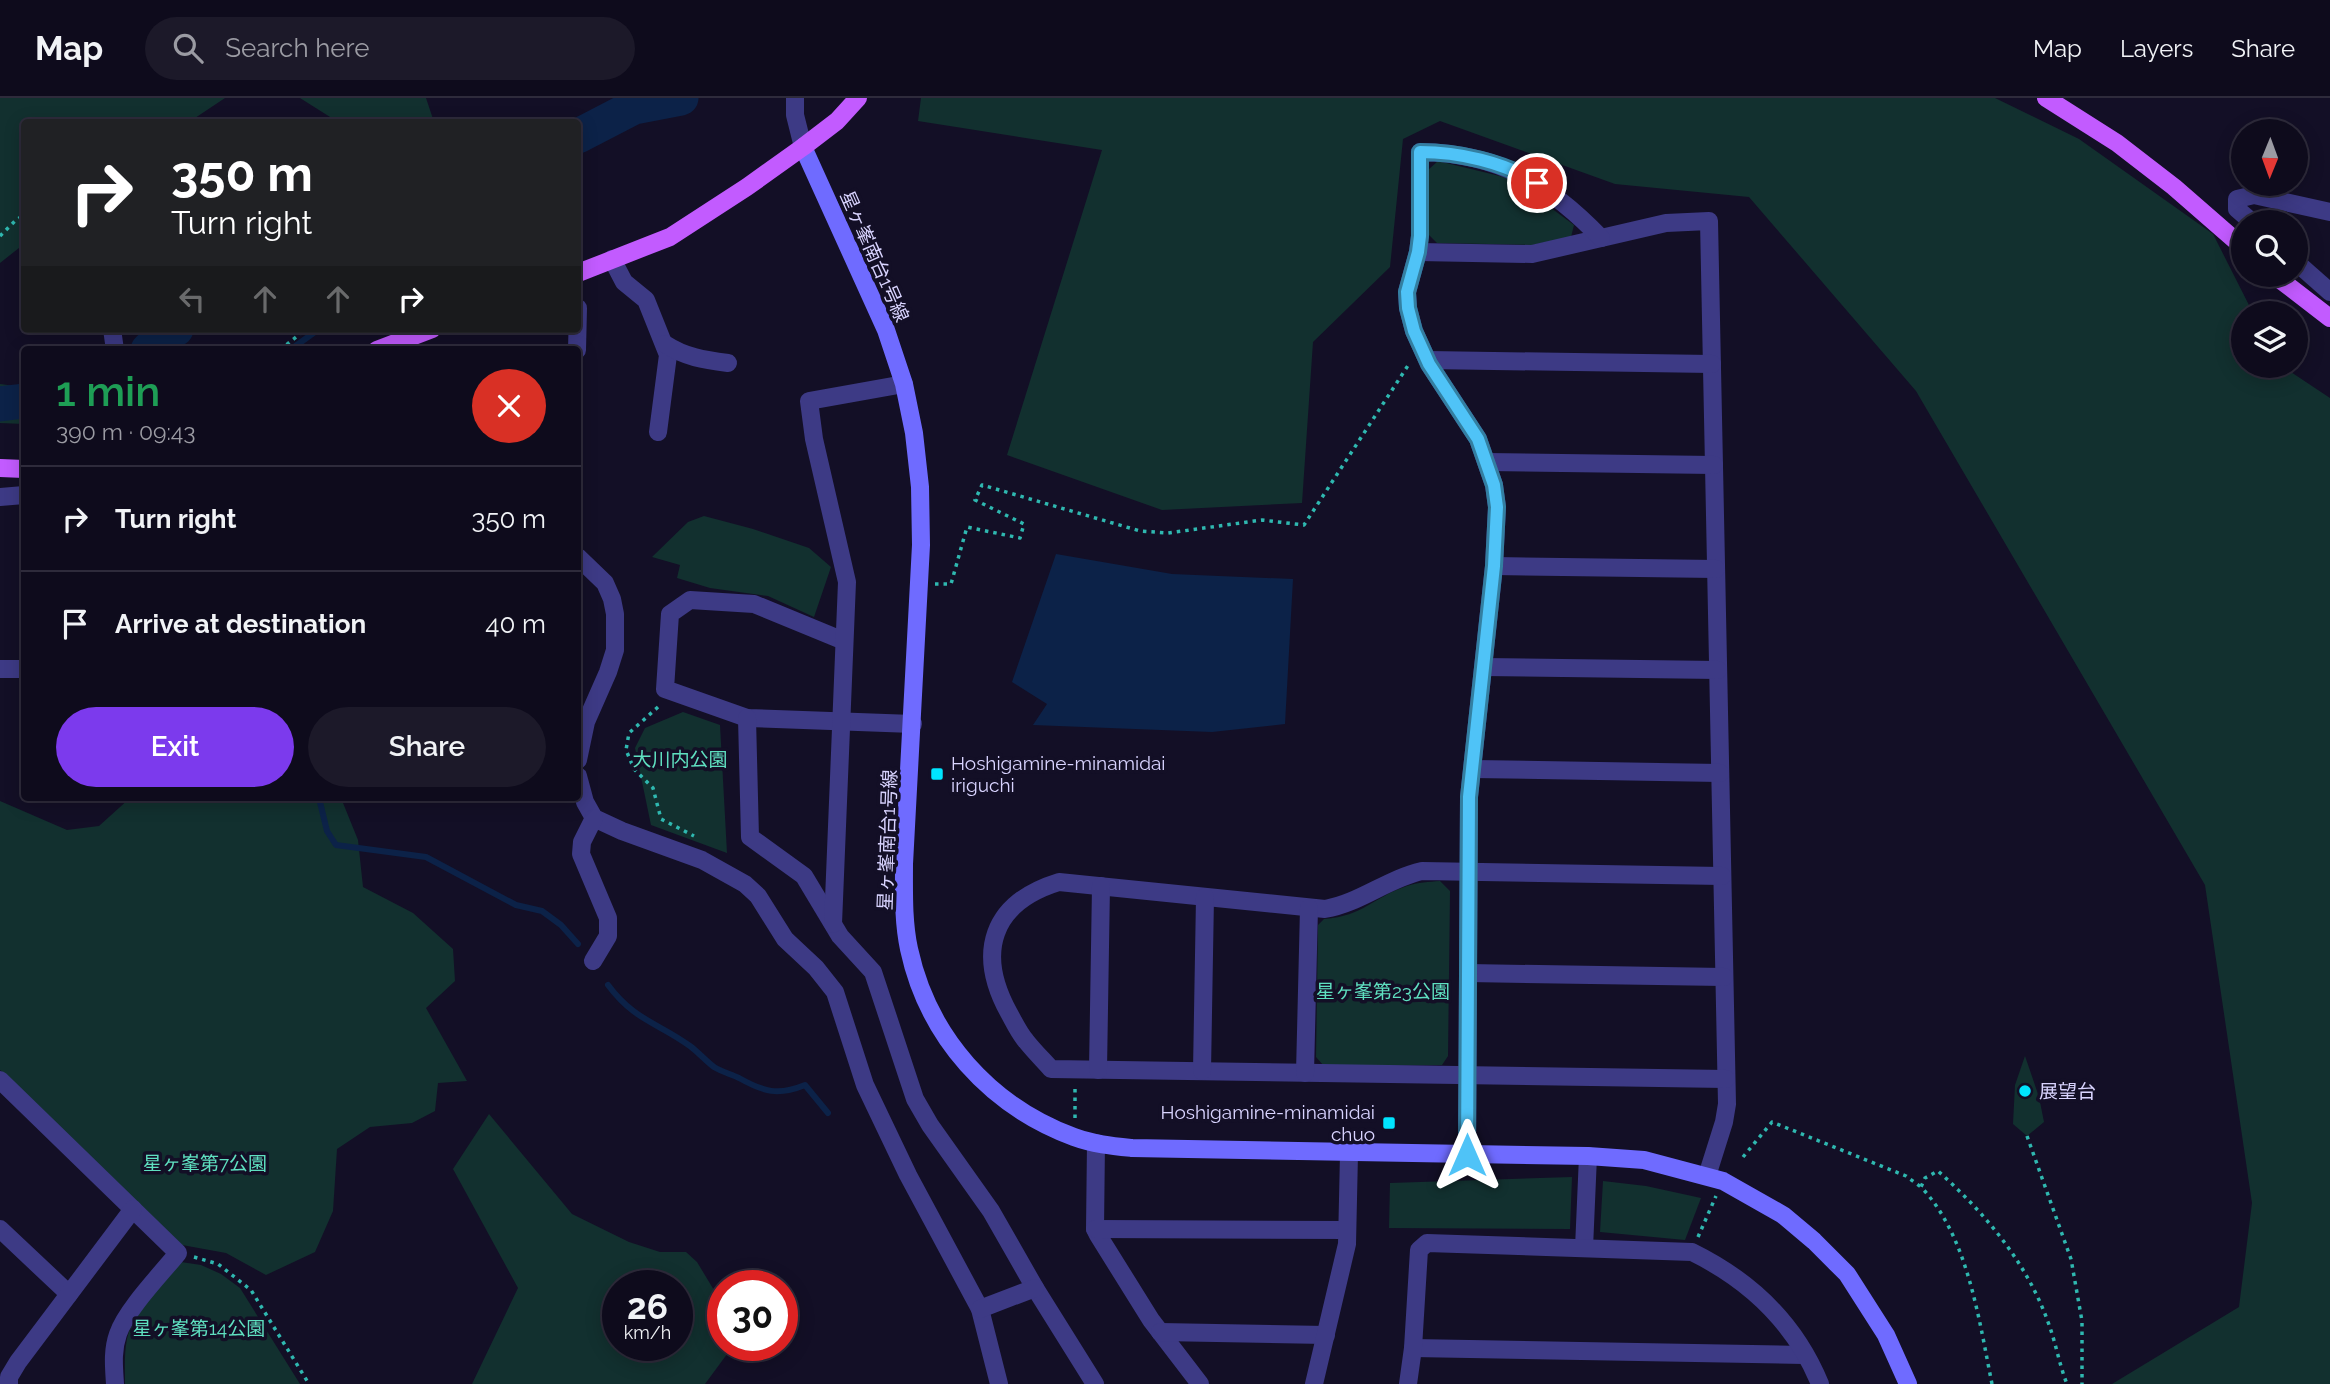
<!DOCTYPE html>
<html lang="en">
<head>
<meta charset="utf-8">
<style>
  :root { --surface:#0e0b1c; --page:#1c1929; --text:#f1f3f6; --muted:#9b9ba3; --line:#2e2b3b; --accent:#7c3aed }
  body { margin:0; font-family:Raleway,"Noto Sans JP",sans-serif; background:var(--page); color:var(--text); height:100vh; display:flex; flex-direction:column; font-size:26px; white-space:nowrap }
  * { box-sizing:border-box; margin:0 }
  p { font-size:23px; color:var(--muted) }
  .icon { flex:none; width:38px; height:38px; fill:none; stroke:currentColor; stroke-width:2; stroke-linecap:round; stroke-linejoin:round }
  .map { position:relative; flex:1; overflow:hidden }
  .panel { position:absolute; left:21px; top:248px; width:560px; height:455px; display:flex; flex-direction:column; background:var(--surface); border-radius:7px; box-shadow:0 4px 18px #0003,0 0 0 2px var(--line) }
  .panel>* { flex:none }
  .hud { position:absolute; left:21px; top:21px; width:560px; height:214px; border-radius:7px; box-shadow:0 4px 18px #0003,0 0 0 2px var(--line); background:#202124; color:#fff; overflow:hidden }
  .needle { width:46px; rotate:181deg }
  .buttons { position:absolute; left:2231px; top:21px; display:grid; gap:14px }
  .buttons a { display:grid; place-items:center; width:77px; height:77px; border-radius:50%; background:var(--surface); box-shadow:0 4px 18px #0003,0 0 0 2px var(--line); font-size:35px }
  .speed { position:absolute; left:602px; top:1172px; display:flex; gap:14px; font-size:35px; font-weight:700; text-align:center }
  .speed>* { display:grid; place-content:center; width:91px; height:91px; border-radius:50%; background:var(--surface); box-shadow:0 4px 18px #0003,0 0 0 2px var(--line); line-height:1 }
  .speed small { font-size:18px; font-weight:400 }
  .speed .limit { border:10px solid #d22; background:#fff; color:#111 }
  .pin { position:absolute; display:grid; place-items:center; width:60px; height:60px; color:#fff; margin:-30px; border:4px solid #fff; border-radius:50%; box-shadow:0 2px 7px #0007 }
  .me { position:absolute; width:77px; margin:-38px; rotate:0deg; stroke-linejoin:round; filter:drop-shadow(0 0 5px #0008) }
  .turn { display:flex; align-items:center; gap:24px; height:147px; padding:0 35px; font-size:32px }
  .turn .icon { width:91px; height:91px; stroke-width:2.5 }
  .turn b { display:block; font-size:49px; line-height:60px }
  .lanes { display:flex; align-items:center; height:66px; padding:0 35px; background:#0003; justify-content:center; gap:35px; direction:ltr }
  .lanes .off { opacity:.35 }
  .round { display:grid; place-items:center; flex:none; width:74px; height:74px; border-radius:37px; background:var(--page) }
  .headline { display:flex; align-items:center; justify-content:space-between; height:119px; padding:0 35px }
  h1 { font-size:42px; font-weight:600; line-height:52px; color:#1e9e55 }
  .action { display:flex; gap:14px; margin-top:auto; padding:14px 35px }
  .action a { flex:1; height:80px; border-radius:42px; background:var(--accent); color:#fff; font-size:28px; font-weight:600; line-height:80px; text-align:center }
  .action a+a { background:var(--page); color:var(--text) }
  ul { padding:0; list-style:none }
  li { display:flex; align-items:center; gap:21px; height:105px; padding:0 35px; border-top:2px solid var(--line) }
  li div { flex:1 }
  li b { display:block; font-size:26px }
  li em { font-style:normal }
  header { display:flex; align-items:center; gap:42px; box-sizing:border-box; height:98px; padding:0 35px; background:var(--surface); border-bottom:2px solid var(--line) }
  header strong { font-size:33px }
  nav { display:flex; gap:38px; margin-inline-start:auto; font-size:24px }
  .search { width:490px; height:63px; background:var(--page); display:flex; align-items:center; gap:18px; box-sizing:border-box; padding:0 24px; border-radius:38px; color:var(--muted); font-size:26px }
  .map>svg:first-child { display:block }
  .green { fill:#12302f; fill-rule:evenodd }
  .water { fill:#0c2248 }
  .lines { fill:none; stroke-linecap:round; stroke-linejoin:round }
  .stream { stroke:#0c2248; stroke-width:6 }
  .river { stroke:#0c2248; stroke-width:35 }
  .path { stroke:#2fb8b0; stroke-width:3.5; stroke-dasharray:3.5 5; stroke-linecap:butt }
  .street { stroke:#3d3a85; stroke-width:18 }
  .secondary { stroke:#6f6bff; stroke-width:18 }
  .primary { stroke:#c25bff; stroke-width:18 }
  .route-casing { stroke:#337fa1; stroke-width:18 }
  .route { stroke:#4fc3f7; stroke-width:12 }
  .poi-dot { fill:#00e5ff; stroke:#130f26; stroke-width:2.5 }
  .labels { text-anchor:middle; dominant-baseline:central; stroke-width:7; stroke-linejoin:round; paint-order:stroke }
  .street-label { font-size:19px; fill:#d9d4ff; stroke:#130f26 }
  .park-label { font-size:19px; fill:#5fe0c0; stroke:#130f26 }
  .poi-label { font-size:19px; fill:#d9d4ff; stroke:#130f26; text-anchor:start }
</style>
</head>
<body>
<header>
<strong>Map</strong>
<div class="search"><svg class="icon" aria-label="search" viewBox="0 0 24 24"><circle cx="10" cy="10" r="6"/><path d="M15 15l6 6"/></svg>Search here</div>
<nav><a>Map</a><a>Layers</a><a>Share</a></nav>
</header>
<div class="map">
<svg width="2330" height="1286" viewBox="0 0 2330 1286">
  <rect width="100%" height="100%" fill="#130f26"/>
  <!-- green -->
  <g class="green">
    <polygon points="0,0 225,0 189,24 24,24 24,146 0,165"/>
    <polygon points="300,0 426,0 434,24 338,24"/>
    <polygon points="921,0 1995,0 2079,41 2213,136 2253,215 2244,215 2244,268 2282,268 2330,300 2330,1286 2112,1286 2239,1209 2252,1105 2205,787 1916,293 1749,99 1615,86 1440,23 1403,41 1390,169 1313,244 1302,405 1162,412 1007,357 1102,52 918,23"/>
    <polygon points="1438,63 1512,81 1574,127 1571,139 1532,147 1437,145 1429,137 1428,72"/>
    <polygon points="24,284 24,326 0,325 0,286 15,288"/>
    <polygon points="704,418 753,431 809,450 831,469 814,519 768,498 710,490 677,480 680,467 652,459 688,424"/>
    <polygon points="683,614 720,627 727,755 651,727 635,650 645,630"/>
    <polygon points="130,700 341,700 358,742 363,789 413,815 453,851 455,883 426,910 467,983 438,985 435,1013 412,1025 370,1029 337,1051 333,1113 315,1154 266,1177 226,1155 182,1147 0,972 0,703 67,732 99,728"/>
    <path d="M1440,783L1450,793L1448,958L1442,967L1324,968L1316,959L1318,827L1324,821C1364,818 1373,799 1407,788C1418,784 1429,784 1440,783Z"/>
    <polygon points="2025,958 2039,999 2044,1024 2027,1038 2013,1026 2015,987"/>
    <path d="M489,1016L572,1116L629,1144L660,1154H686L697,1164L723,1207V1248H733L705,1286H472L518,1190L453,1071ZM618,1188H677V1248H618Z"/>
    <polygon points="1572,1079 1570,1131 1389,1130 1390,1085"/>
    <polygon points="1603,1083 1646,1088 1701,1100 1685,1142 1600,1134"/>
    <path d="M181,1164L201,1167L221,1176L240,1190L300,1286H125C125,1271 124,1256 127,1241C132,1217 165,1184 181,1164Z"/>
  </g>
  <!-- water -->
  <polygon class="water" points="1056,456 1172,476 1293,481 1285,626 1212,634 1033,627 1047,606 1012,584"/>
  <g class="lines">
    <!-- stream -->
    <g class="stream">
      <polyline points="290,252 319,231"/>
      <polyline points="319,700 327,733 336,747 426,759 516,807 542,813 561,827 578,846"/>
      <path d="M608,887C635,923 657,924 690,948C698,954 706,963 714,969C722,974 731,976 739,980C764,994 778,998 805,987L828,1015"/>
    </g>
    <!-- river -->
    <g class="river">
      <polyline points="578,38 634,9 681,0"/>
      <polyline points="148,252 165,236 176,231"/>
      <polyline points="0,306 24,303"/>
    </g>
    <!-- path -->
    <g class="path">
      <polyline points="0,138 16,122 24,117"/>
      <polyline points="280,252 306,231"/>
      <polyline points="935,486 951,486 967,429 1020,440 1024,426 975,402 982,387 1140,433 1168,435 1262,422 1304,427 1409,266"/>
      <polyline points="658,609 629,635 626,652 634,671 653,690 661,721 694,738"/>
      <polyline points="1075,1020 1075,989"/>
      <polyline points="2027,1038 2071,1161 2082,1223 2082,1286"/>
      <polyline points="1743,1059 1772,1024 1906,1078 1921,1089"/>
      <polyline points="1698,1139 1716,1098"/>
      <polyline points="194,1159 218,1166 251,1192 309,1286"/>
      <path d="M1992,1286C1979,1222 1968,1138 1921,1089L1925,1080L1938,1073C1985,1115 2027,1165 2048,1224C2056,1245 2059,1266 2067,1286"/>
    </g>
    <!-- street -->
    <g class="street">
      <polyline points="795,0 795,17 803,49"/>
      <polyline points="2252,124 2237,111 2237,101 2254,97 2330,114"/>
      <polyline points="1418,154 1532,156 1666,125 1709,123 1727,1006 1724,1024 1707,1078"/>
      <polyline points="612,161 624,184 646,202 668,257 658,334"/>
      <polyline points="2296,164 2330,194"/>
      <polyline points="112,231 115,252"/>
      <path d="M665,246C685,259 704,262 728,265"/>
      <polyline points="577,252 578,210"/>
      <polyline points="1428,262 1712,266"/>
      <polyline points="1487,364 1714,367"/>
      <polyline points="0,399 24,397"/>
      <polyline points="578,459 605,485 612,501 615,516 615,552 608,574 586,624 578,662"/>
      <polyline points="1494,468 1716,471"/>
      <polyline points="844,543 754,506 690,502 670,516 665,591 747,620 913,626"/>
      <polyline points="1484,569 1718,572"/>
      <polyline points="0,571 24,571"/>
      <polyline points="747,620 750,739 804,778 840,838 873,874 915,1001 930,1027 991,1113 1035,1190 1095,1286"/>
      <polyline points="1473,671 1720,675"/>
      <polyline points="578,678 585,704 594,720 622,733 702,762 745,786 758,798 785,841 816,870 835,894 865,987 908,1077 980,1211 999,1286"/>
      <path d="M1722,778L1422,773C1387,781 1360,805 1325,811L1059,784C991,805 976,855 1009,915C1014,924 1019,935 1026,943C1034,953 1043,962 1051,971L1726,981"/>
      <polyline points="833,826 847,484 814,341 809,303 904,286"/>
      <polyline points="593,863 608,838 608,820 581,756 582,744 594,720"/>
      <polyline points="1468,875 1724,879"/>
      <polyline points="1098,972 1101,788"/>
      <polyline points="1202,973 1205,799"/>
      <polyline points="1305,975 1309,810"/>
      <path d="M0,982L178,1155C161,1176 126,1212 118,1236C112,1253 114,1269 115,1286"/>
      <polyline points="1096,1045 1095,1131 1098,1137 1151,1222 1200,1286"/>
      <path d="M1467,1057L1469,699L1494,468L1497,409L1494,387L1478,341L1429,266L1414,233L1408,210L1407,194L1418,154L1420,138V54C1498,55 1548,85 1601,140"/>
      <polyline points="0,1131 69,1196"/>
      <polyline points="1095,1131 1347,1132"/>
      <polyline points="1584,1150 1588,1058"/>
      <polyline points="980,1211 1035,1190"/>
      <polyline points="1160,1234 1326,1237"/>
      <polyline points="1413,1250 1804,1257"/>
      <polyline points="9,1286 9,1279 18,1264 133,1111"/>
      <polyline points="1314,1286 1347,1146 1349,1056"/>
      <path d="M1408,1286L1413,1250L1419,1152L1427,1145L1692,1154C1751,1183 1795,1225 1820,1286"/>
    </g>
    <!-- secondary -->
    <path class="secondary" d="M803,49L886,232L904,286L914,335L920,389L921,447L904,766C904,794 903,823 909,851C928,939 990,1008 1074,1039C1093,1046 1113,1048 1132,1050L1588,1058L1644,1062L1723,1083L1783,1117L1814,1143L1847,1176L1886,1237L1908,1286"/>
    <!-- primary -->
    <g class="primary">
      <polyline points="2046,0 2117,45 2174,89 2244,150"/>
      <polyline points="578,175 670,139 747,89 803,49 837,23 858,0"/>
      <polyline points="2274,177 2330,220"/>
      <polyline points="377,252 432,231"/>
      <polyline points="0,370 24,371"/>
    </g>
  </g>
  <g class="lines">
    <defs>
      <path id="route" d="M1467,1057L1469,699L1494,468L1497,409L1494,387L1478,341L1429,266L1414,233L1408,210L1407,194L1418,154L1420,138V54C1458,54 1504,64 1537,85"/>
    </defs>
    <!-- route casing -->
    <use href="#route" class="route-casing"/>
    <!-- route -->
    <use href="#route" class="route"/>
  </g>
  <!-- markers -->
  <g class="poi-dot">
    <rect x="930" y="669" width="14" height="14" rx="3.5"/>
    <circle cx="2025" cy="993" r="7"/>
    <rect x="1382" y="1018" width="14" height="14" rx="3.5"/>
  </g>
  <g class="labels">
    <!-- street labels -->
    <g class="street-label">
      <text transform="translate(875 158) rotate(66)">星ヶ峯南台1号線</text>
      <text transform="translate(887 742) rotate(-88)">星ヶ峯南台1号線</text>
    </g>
    <!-- park labels -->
    <g class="park-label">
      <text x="680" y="661">大川内公園</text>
      <text x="1383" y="893">星ヶ峯第23公園</text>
      <text x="205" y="1065">星ヶ峯第7公園</text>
      <text x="199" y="1230">星ヶ峯第14公園</text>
    </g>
    <!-- poi labels -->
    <g class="poi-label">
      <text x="951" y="665">Hoshigamine-minamidai<tspan x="951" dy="22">iriguchi</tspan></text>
      <text x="2039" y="993">展望台</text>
      <text x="1375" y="1014" text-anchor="end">Hoshigamine-minamidai<tspan x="1375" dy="22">chuo</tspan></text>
    </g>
  </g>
</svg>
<div class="buttons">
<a><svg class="needle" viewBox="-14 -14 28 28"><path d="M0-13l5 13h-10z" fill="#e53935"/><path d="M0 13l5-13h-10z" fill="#9b9ba3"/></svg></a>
<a><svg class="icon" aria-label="search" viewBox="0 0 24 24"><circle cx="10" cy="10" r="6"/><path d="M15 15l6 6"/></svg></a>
<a><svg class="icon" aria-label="layers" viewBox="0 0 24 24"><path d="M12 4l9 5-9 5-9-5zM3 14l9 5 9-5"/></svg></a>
</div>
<div class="speed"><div>26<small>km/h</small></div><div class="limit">30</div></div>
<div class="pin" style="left:1537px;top:85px;background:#d93025"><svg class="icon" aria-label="arrive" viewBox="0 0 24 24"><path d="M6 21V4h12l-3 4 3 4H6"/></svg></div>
<svg class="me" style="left:1467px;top:1057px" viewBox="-20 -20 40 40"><path d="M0-17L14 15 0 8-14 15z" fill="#4fc3f7" stroke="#fff" stroke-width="4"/></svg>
<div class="hud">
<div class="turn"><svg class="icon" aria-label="right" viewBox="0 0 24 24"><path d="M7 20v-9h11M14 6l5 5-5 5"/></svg><div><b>350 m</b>Turn right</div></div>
<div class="lanes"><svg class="icon off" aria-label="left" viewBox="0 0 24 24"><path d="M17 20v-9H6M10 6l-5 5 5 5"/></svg><svg class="icon off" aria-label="ahead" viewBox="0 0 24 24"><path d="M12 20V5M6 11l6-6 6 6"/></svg><svg class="icon off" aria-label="ahead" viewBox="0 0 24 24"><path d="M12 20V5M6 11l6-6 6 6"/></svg><svg class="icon" aria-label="right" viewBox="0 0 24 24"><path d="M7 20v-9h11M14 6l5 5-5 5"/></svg></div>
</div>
<section class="panel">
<div class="headline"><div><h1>1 min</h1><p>390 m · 09:43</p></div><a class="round" style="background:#d93025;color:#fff"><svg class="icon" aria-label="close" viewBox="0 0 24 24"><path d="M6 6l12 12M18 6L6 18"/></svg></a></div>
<ul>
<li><svg class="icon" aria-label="right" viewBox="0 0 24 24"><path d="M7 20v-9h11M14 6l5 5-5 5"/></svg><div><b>Turn right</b></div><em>350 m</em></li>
<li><svg class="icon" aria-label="arrive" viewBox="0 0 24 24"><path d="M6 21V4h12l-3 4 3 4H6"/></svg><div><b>Arrive at destination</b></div><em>40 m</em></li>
</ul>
<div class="action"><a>Exit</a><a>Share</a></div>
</section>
</div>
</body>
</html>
